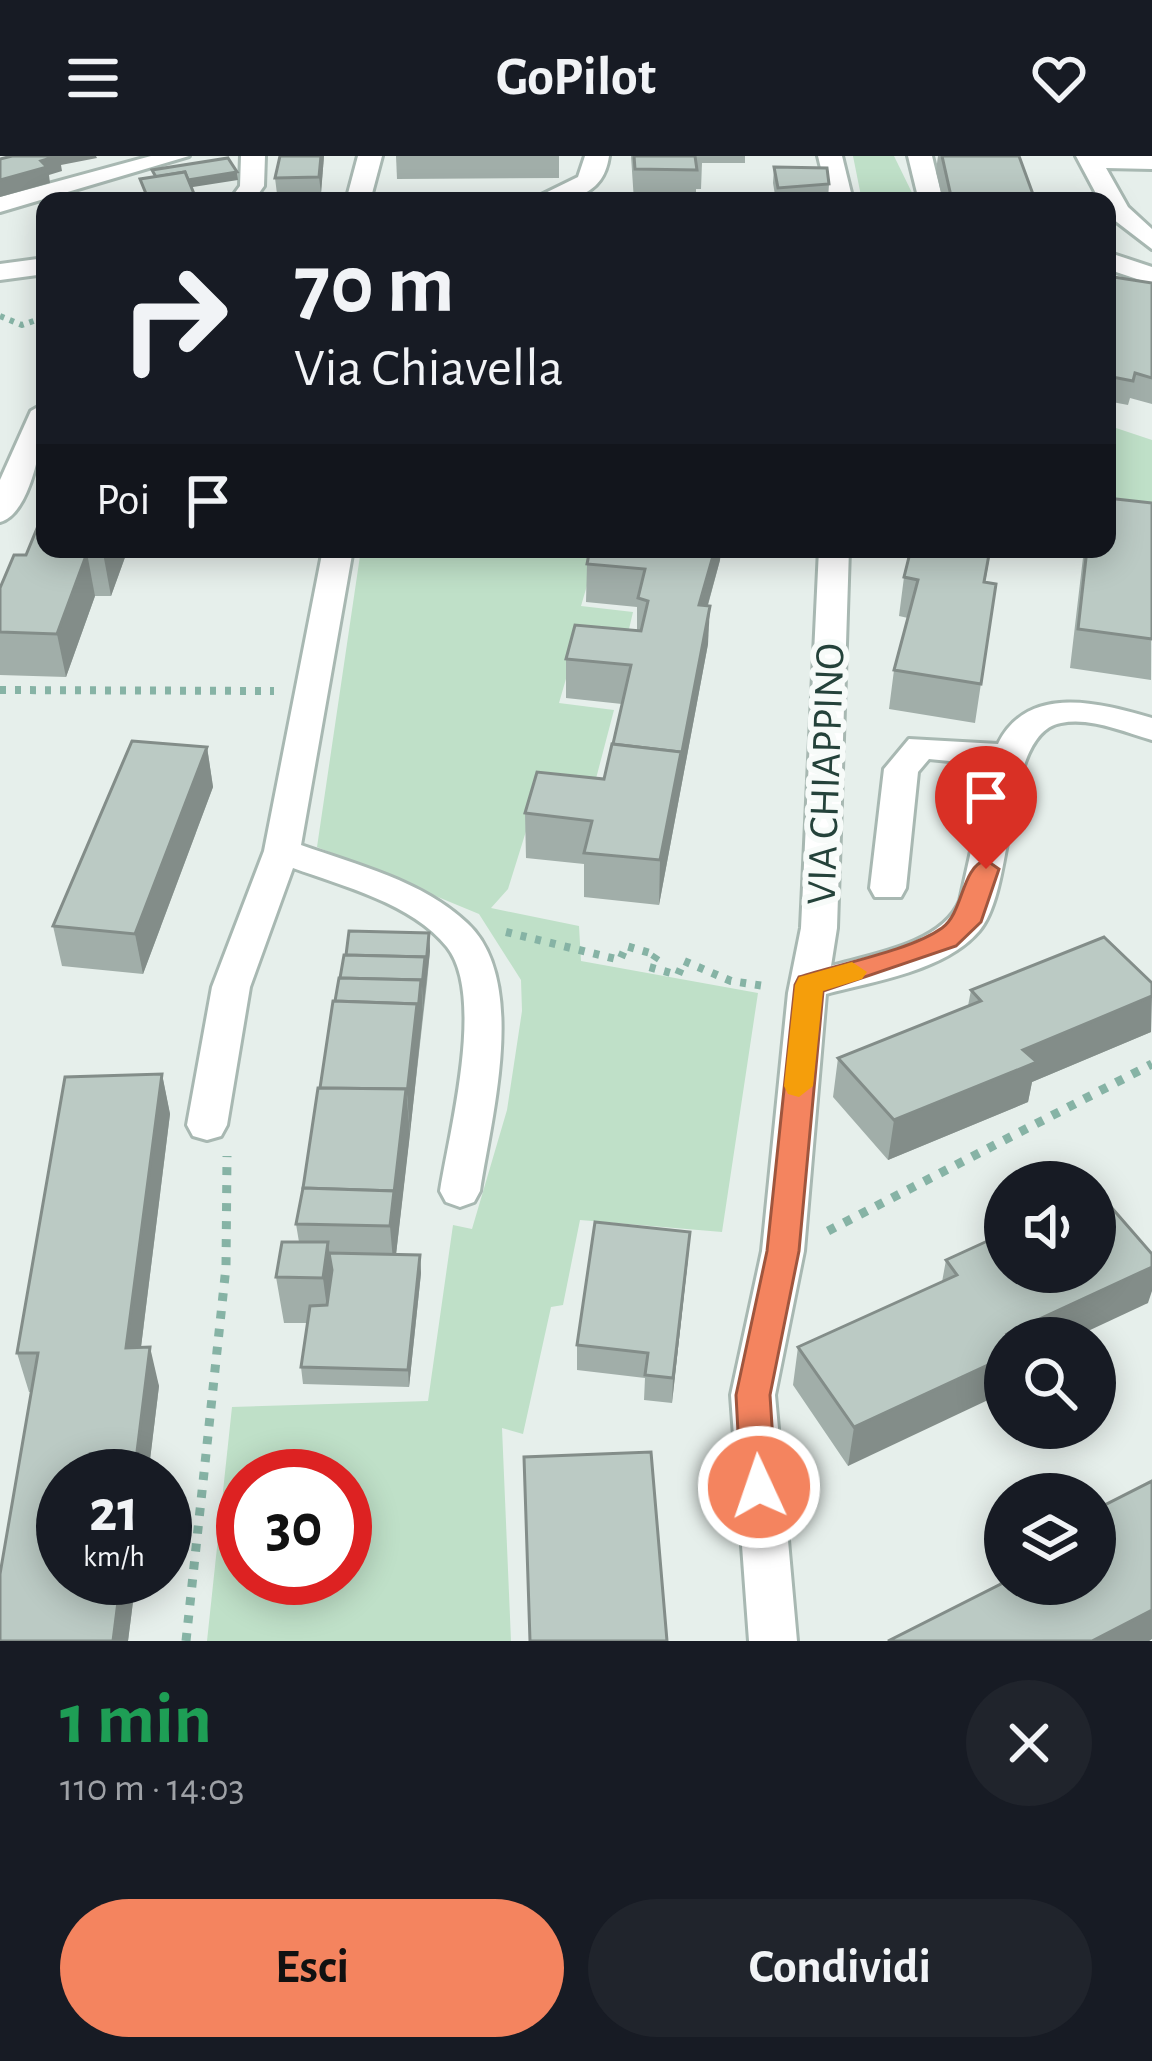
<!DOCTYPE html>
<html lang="it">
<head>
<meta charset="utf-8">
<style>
  :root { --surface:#171b24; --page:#20242c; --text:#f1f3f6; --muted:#9ea1a6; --accent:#f4845f }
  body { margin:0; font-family:"Alegreya Sans",sans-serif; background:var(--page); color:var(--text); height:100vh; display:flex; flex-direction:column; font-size:45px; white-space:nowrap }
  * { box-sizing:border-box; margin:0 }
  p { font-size:39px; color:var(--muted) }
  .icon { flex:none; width:66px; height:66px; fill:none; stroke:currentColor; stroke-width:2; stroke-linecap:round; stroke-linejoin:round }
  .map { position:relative; height:1485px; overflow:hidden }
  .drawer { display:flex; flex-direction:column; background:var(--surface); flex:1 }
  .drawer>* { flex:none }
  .banner { position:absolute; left:36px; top:36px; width:1080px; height:366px; border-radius:24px; box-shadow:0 6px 30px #0003; background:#171b24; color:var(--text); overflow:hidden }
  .buttons { position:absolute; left:984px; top:1005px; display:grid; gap:24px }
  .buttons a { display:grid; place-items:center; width:132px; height:132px; border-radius:50%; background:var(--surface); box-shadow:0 6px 30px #0003; font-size:60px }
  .speed { position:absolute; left:36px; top:1293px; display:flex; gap:24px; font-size:60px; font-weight:700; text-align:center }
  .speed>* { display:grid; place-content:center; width:156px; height:156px; border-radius:50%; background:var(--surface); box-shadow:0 6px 30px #0003; line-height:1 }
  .speed small { font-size:30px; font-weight:400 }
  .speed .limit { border:18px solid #d22; background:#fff; color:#111 }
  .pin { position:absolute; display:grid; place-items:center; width:102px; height:102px; color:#fff; margin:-123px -51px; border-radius:50% 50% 50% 0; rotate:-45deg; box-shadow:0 0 12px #0007 }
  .pin .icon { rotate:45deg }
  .me { position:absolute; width:132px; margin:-66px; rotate:357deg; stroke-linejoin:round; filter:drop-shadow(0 0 9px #0008) }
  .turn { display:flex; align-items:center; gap:42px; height:252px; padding:0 60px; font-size:54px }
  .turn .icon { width:156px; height:156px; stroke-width:2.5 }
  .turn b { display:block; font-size:84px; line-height:102px }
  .then { display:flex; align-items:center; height:114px; padding:0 60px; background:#0003; gap:24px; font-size:45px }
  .round { display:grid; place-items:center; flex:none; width:126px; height:126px; border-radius:63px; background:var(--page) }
  .headline { display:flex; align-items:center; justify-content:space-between; height:204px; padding:0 60px }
  h1 { font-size:72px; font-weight:700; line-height:90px; color:#1e9e55 }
  .cta { display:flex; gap:24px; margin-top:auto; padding:24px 60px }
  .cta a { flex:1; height:138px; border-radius:72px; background:var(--accent); color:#111; font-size:48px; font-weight:700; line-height:138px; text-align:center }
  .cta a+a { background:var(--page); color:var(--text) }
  header { display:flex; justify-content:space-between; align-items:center; height:156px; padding:0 60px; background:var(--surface); font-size:54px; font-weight:700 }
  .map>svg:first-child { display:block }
  .green { fill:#bfe0c8; fill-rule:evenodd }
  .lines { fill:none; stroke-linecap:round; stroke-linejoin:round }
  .minor-casing { stroke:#a8b8b2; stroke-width:6 }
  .path-far2 { stroke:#86b3a5; stroke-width:6; stroke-dasharray:4.5 6; stroke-linecap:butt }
  .path-far1 { stroke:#86b3a5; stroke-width:8; stroke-dasharray:6 9; stroke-linecap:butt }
  .path { stroke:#86b3a5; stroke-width:9; stroke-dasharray:8 10; stroke-linecap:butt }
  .minor { fill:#fff; fill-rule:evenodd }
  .wall { fill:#a1aea9 }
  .shaded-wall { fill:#838d89 }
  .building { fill:#bbcac4; stroke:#838d89; stroke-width:3 }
  .route { fill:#f4845f; stroke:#9f563e; stroke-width:3 }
  .slow { fill:#f59e0b }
  .labels { text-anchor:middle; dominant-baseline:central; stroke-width:12; stroke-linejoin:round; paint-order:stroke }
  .street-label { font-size:42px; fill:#24423a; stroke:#f7fbf9 }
</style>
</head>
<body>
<header><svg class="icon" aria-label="menu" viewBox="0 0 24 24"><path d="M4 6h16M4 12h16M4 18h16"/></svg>GoPilot<svg class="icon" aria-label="heart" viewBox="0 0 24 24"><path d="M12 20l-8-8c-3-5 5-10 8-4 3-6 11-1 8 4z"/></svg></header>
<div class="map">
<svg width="1152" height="1485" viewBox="0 0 1152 1485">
  <rect width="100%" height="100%" fill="#e6efeb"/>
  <!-- green -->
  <g class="green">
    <polygon points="853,0 894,0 916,45 862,45"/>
    <polygon points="1107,269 1152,284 1152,366 1107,357"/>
    <path d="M361,393H651L593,409L581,450L633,456L621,507L572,502L559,547L614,554L593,634L532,656L508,733L491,752L579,770L581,805L758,837L722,1076L580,1064L563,1149L551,1151L523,1278L502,1272L511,1485H207L232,1251L428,1245L453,1069L472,1073L507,954L522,855L521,824L479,758L317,691ZM243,1320H345V1422H243Z"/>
  </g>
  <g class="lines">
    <defs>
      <g id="minor">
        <polygon points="151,0 189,0 0,56 0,41"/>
        <polygon points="241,0 265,0 264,30 253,45 229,45 240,30"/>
        <polygon points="358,0 382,0 370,45 346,45"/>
        <path d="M585,0H609C603,44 565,45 529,45L578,21Z"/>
        <polygon points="818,0 842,0 853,45 829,45"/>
        <polygon points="908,0 932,0 943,45 919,45"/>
        <polygon points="1076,0 1152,0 1152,13 1106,12 1128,51 1152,73 1152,93 1109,60 1107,45 1100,45"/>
        <polygon points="1107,96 1152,111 1152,128 1107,113"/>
        <polygon points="45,102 45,118 0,124 0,108"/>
        <path d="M45,247C45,275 32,358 0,366V324L31,255Z"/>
        <path d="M323,393H353L301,689C357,709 423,725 467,767C529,824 491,962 480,1035L474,1046L460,1051L446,1046L440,1035C449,977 486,840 447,791C413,748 343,730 293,712L250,831L227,969L221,980L207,984L193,980L187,969L212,831L264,695Z"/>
        <path d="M819,393H849L837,772L831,810C871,799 942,788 960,745L990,609L929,603L918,616L906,732L901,741H875L870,732L884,613L909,583L998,588C1028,527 1100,547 1152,562V584C1123,576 1091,561 1061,567C1002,577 1017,731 979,775C945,815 874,825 826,838L804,1095L775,1239L797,1485H749L731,1239L762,1095L788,837L801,772Z"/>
      </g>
    </defs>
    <!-- minor casing -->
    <use href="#minor" class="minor-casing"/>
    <!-- path-far2 -->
    <polyline class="path-far2" points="0,160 22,169 45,161"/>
    <!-- path-far1 -->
    <g class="path-far1">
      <polyline points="0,534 274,535"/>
      <polyline points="506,776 620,804 626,790 657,799 649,811 678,819 684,805 731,825 764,830"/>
    </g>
    <!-- path -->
    <g class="path">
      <polyline points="828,1075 1152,908"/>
      <polyline points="186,1485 226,1111 227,1000"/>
    </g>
    <!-- minor -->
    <use href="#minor" class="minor"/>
  </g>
  <!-- wall -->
  <g class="wall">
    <polygon points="324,0 321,37 277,38 275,22"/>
    <polygon points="396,0 559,0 559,22 397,23"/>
    <polygon points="631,0 745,0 745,7 702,7 701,33 696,33 696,45 634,45"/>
    <polygon points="938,0 1019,0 1034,41 1034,45 943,45 936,15"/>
    <polygon points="774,11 829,28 828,44 776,45 773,27"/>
    <polygon points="1107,120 1152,133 1152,248 1130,242 1128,249 1107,245"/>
    <polygon points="1152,347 1151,524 1070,512 1084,393 1107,393"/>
    <polygon points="128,393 111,440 95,440 66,521 0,519 0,432 14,399"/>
    <polygon points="590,393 721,393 720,404 708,449 708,488 659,749 584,741 584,708 526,702 525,657 604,623 622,548 566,542 566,503 637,475 637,451 586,446 587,408"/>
    <polygon points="991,393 985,427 996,428 975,567 889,553 894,514 908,462 899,460 904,421"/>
    <polygon points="207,591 213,631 143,818 62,810 53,770"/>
    <polygon points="429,777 430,795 427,827 396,1098 420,1099 421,1117 409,1231 303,1228 301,1211 307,1167 284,1167 276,1121 299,1086 296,1068 335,845"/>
    <polygon points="971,834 1151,876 1032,926 1028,946 888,1004 833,941 838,902 968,850"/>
    <polygon points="162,918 170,958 141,1191 159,1230 148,1320 63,1320 63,1422 136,1422 128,1485 0,1485 31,1236 29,1236 17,1197"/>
    <polygon points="688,1102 672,1247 644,1244 645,1222 577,1214 577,1189"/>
    <polygon points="946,1104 1148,1147 1005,1182 848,1310 793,1229 798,1191 942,1126"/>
    <polygon points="1152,1325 1152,1483 1149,1485 999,1429 1005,1408 1005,1428 1095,1428"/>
  </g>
  <!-- shaded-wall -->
  <g class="shaded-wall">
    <polygon points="54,0 96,0 97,2 61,9 62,15 49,19 50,27 0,41 0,24"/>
    <polygon points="321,0 324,0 321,37 319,21"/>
    <polygon points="237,16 238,24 161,36 160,28"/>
    <polygon points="104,393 128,393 111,440 103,397"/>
    <polygon points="715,393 721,393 720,404 697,488 699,449"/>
    <polygon points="87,397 95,440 66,521 57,478"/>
    <polygon points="710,450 708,488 659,749 660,704"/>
    <polygon points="207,591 213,631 143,818 135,778"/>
    <polygon points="429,777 430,795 423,856 422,830"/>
    <polygon points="421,824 423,856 410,978 407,938"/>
    <polygon points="1152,840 1151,876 1032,926 1028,946 888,1004 894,964 1023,894"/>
    <polygon points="162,918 170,958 136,1231 126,1192"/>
    <polygon points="406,933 410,978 394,1116 390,1070"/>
    <polygon points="690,1076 688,1102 672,1247 673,1222"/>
    <polygon points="328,1086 334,1132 329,1167 323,1122"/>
    <polygon points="420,1099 421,1117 409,1231 408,1214"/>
    <polygon points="1152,1111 1152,1135 1148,1147 1073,1182 1006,1182 1007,1178"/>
    <polygon points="1005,1187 1005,1236 848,1310 854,1271"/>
    <polygon points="150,1191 159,1230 148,1320 134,1320"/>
    <polygon points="121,1422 136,1422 128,1485 113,1485"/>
    <polygon points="1152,1454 1152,1483 1149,1485 1092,1485"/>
  </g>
  <!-- building -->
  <g class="building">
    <polygon points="12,0 57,0 41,5 47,11 0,24 0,3"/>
    <polygon points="280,0 321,0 319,21 275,22"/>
    <polygon points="634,0 695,0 697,14 635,13"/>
    <polygon points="942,0 1019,0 1034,41 951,40"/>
    <polygon points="228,2 237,16 188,24 185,16 156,21 152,14"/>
    <polygon points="774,11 827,12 829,28 778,32"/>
    <polygon points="185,16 197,45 149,45 140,23"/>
    <polygon points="414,40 415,45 364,44"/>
    <polygon points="1107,120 1152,127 1152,222 1135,217 1133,225 1107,220"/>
    <polygon points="1107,342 1152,347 1152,483 1078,473 1087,393 1107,393"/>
    <polygon points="45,353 45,393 104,393 103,397 87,397 57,478 0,476 0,432 14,399 26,399"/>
    <polygon points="590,393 715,393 699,449 710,450 681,601 681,596 613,588 631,509 566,503 575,469 641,475 648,445 638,442 645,413 587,408"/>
    <polygon points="911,393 990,393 984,426 996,428 981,528 894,514 918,424 904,421"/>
    <polygon points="132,585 207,591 135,778 53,770"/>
    <polygon points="612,588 681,596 660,704 584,697 592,665 525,657 537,616 604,623"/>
    <polygon points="349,775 429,777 426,809 425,801 346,799"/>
    <polygon points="1104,781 1152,827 1152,840 1023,894 1037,906 894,964 838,902 981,845 971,834"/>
    <polygon points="344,799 425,801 422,830 421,824 340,822"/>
    <polygon points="339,822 421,824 418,855 417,848 335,845"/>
    <polygon points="333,845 417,848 407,938 406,933 320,932"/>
    <polygon points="162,918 126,1192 150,1191 134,1320 63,1320 63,1422 121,1422 113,1485 0,1485 0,1418 38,1197 17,1197 65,921"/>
    <polygon points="318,932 406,933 394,1037 394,1035 303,1032"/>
    <polygon points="303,1032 394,1035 390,1070 296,1068"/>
    <polygon points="1098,1036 1152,1098 1152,1111 1007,1178 1010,1182 1005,1182 1005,1201 854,1271 798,1191 957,1119 946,1104 1005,1077 1005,1116 1095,1116 1095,1037"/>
    <polygon points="595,1066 690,1076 673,1222 645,1219 648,1197 577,1189"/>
    <polygon points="282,1086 328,1086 323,1122 276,1121"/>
    <polygon points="329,1097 420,1099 408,1214 301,1211 310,1150 327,1149 332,1114"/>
    <polygon points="651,1296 667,1485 530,1485 524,1301"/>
    <polygon points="1152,1325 1152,1454 1092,1485 888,1485 1005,1426 1005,1428 1095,1428 1095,1354"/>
  </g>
  <!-- route -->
  <path class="route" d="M986,704L999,713L981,766L956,790L823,835L799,1095L770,1239L776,1331L771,1342L759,1346L746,1342L741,1331L736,1239L767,1095L795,829L799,821C838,808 910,795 942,772C964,756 961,711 986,704Z"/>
  <!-- slow -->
  <polygon class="slow" points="852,806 867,816 862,823 823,835 813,930 799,941 788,938 784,930 795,829 799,821"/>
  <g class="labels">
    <!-- street labels -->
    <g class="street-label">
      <text transform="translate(826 618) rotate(-88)">VIA CHIAPPINO</text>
    </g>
  </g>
</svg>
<div class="buttons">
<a><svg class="icon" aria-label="sound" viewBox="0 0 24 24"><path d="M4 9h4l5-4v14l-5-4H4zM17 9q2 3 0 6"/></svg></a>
<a><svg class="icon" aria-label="search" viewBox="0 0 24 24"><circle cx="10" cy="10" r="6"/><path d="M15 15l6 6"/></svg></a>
<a><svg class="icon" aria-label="layers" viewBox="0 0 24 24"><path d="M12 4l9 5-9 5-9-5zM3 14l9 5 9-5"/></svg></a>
</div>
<div class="speed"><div>21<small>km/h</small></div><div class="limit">30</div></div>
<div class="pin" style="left:986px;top:713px;background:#d93025"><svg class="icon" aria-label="arrive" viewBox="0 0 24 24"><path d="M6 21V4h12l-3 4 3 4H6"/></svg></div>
<svg class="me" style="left:759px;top:1331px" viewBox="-20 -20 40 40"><circle r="17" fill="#f4845f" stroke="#fff" stroke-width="3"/><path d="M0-11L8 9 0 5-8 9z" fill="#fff"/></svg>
<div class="banner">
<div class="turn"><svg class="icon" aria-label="right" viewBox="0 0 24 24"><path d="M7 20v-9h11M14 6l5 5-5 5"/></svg><div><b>70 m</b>Via Chiavella</div></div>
<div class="then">Poi<svg class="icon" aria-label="arrive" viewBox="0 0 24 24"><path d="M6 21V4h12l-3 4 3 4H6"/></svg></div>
</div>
</div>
<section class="drawer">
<div class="headline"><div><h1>1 min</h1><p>110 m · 14:03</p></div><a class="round"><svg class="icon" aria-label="close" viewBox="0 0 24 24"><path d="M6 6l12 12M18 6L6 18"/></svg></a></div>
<div class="cta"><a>Esci</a><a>Condividi</a></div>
</section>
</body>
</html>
